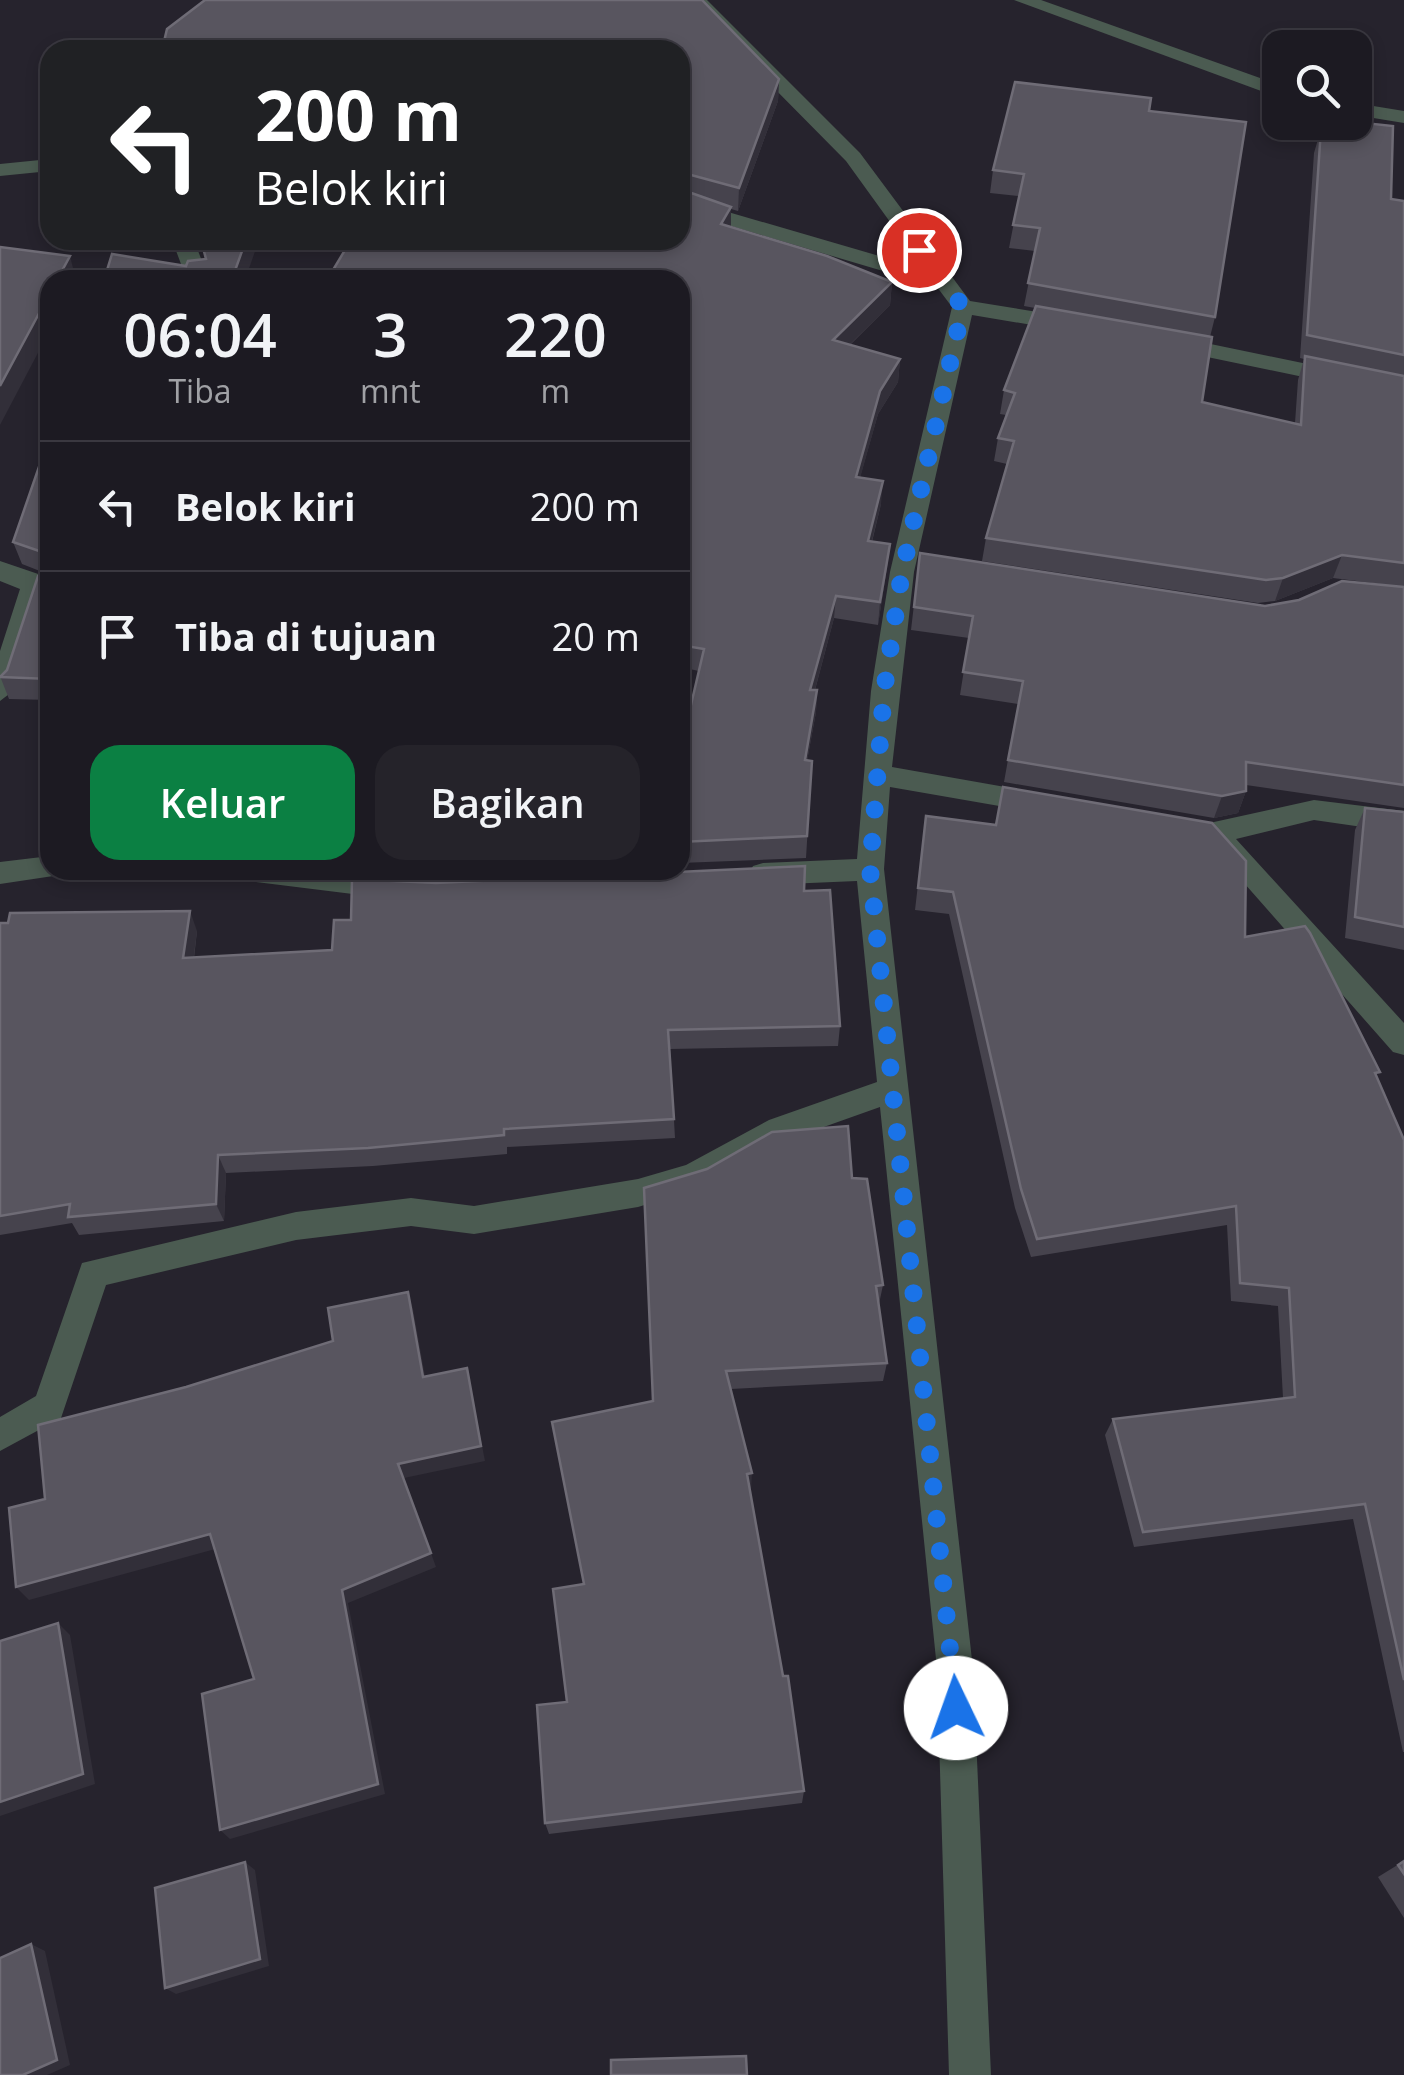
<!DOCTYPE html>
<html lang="id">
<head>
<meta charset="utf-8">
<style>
  :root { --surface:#1c1a22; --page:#25232a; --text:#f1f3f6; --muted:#a0a1a5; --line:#3a3840; --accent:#0b8043 }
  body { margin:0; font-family:"Open Sans",sans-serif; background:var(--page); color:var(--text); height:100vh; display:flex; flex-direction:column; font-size:38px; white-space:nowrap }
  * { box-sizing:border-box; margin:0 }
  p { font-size:32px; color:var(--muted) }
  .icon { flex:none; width:55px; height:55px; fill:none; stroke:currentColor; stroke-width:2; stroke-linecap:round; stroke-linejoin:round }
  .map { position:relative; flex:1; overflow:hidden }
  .side { position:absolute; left:40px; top:270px; width:650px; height:610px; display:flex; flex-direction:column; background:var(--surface); border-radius:30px; box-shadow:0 5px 15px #0003,0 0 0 2px var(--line) }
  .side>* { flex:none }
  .top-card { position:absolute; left:40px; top:40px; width:650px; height:210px; border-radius:30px; box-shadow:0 5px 15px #0003,0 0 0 2px var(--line); background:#202124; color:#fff; overflow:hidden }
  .controls { position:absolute; left:1262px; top:30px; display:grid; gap:20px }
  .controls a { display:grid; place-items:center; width:110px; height:110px; border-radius:20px; background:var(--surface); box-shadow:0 5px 15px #0003,0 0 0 2px var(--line); font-size:50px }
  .pin { position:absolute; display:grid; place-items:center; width:85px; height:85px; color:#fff; margin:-42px; border:5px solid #fff; border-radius:50%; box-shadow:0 2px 10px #0007 }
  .me { position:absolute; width:110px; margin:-55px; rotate:357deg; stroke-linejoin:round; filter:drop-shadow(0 0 8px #0008) }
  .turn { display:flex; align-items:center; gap:35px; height:210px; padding:0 50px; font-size:45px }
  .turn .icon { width:130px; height:130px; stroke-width:2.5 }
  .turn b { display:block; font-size:70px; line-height:85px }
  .eta { display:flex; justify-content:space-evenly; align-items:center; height:170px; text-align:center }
  .eta b { font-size:60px; font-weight:600; line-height:70px }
  .primary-button { display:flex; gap:20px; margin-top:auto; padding:20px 50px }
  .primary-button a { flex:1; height:115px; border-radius:30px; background:var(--accent); color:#fff; font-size:40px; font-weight:600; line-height:115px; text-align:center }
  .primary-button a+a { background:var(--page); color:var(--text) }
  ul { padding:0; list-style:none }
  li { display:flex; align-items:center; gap:30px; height:130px; padding:0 50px; border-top:2px solid var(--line) }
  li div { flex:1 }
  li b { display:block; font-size:38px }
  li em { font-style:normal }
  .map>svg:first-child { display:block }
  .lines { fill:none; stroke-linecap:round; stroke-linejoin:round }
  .minor { fill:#4b5b51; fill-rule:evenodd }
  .wall { fill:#46434d }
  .shaded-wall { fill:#322f39 }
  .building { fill:#58555f; stroke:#6f6c76; stroke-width:2.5 }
  .route { stroke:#1a73e8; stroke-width:18; stroke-dasharray:0 32.4 }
</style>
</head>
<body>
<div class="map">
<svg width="1404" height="2075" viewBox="0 0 1404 2075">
  <rect width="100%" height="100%" fill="#26232d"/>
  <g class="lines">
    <!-- minor -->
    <g class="minor">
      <polygon points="687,0 707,0 860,153 970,301 1068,317 1079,324 1068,331 972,315 914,572 892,767 1039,793 1053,803 1039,813 890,787 884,869 973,1669 991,2075 949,2075 937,1669 880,1107 790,1139 742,1162 706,1186 638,1207 474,1234 411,1226 296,1240 106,1285 61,1418 0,1451 0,1417 36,1396 82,1263 296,1212 411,1198 474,1206 638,1179 686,1165 769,1120 877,1082 857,881 763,885 753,882 749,874 753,866 763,863 857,859 871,691 890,572 952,307 937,287 680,211 680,198 924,269 846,161"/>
      <polygon points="1014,0 1041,0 1280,85 1280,98"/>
      <polygon points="1355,103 1404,111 1404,123 1355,115"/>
      <polygon points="50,159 50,171 0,176 0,164"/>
      <polygon points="172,240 194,240 209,280 187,280"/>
      <polygon points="1172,336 1404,384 1404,398 1164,348 1161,343"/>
      <polygon points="0,561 50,578 50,596 44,594 13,691 0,701 0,651 20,589 0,581"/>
      <polygon points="1314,800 1404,811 1404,833 1314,820 1236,839 1404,1023 1404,1055 1393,1052 1200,833 1204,825 1214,822"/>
      <polygon points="50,856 50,870 62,870 60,875 0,884 0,862"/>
      <path d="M235,870C289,870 351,863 403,880L407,888L403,896L393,899L249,881L239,878Z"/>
    </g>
  </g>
  <!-- wall -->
  <g class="wall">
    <polygon points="680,50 779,79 778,101 738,211 731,209 731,227 892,282 890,305 850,345 900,359 898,382 878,414 860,477 881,504 872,542 890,544 887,567 878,625 834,618 815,690 817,690 816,712 807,761 812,761 806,858 680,863 680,752 699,671 680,667"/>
    <polygon points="1149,111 1215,317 1210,337 1202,402 1295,423 1298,380 1304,359 1300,358 1314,153 1321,129 1331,130 1333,123 1391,199 1404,201 1404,587 1333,578 1275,601 1258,603 982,561 986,538 1007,464 994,461 998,438 1006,415 1000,414 1004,390 1035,308 1024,306 1035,251 1009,248 1019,196 990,193 993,170"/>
    <polygon points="50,435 50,700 9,699 0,676 7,670 45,573 22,564 13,542"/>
    <polygon points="920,553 1265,606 1404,587 1404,808 1246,785 1246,791 1238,813 1214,818 1004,782 1018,704 960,695 969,638 911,630"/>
    <polygon points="1365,808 1404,812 1404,950 1345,938 1355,830"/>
    <polygon points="926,816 1245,937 1377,1077 1404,1140 1404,1752 1403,1752 1353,1519 1134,1547 1105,1435 1113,1419 1283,1398 1278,1306 1231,1301 1227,1225 1031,1257 1015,1208 949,914 915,910"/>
    <polygon points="381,870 533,870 440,874"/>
    <polygon points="436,883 804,891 840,1026 838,1046 670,1049 675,1138 507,1147 507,1154 373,1166 226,1173 224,1221 79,1235 72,1223 0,1235 0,923 197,931 194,958 332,950 351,920"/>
    <polygon points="852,1178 883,1285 879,1304 887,1363 883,1381 731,1389 751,1490 750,1490 804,1791 802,1803 549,1834 545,1823 567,1702 584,1584 653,1401"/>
    <polygon points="1404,1861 1404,1918 1378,1877"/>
  </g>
  <!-- shaded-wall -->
  <g class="shaded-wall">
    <polygon points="779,79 778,101 738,211 739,188"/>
    <polygon points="731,207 731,230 721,224"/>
    <polygon points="246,240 259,240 245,280 232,280"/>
    <polygon points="70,256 76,280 57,280"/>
    <polygon points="892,282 890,305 831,363 833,340"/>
    <polygon points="50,293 50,330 0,425 0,386"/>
    <polygon points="900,359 898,382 878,414 854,500 856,477 880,391"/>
    <polygon points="883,481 881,504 866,564 868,541"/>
    <polygon points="890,544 887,567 878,625 880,602"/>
    <polygon points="1342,555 1333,578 1275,601 1283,578"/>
    <polygon points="836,596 834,618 809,712 810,690"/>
    <polygon points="817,690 816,712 803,782 805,760"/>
    <polygon points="1246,791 1238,813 1214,818 1222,796"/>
    <polygon points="190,911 197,931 191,978 183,958"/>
    <polygon points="218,1155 226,1173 224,1221 216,1204"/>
    <polygon points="408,1292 413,1309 428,1393 423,1377"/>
    <polygon points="467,1368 485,1461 404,1478 398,1464"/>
    <polygon points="752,1473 751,1490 746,1491 747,1474"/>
    <polygon points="210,1534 219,1548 29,1600 16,1587"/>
    <polygon points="431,1553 436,1567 348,1603 385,1794 230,1839 220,1830 342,1590"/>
    <polygon points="58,1623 70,1635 95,1784 0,1816 0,1802"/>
    <polygon points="245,1862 255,1870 269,1966 176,1994 165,1988"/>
    <polygon points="31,1944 45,1951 70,2065 47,2075 23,2075"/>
  </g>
  <!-- building -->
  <g class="building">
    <polygon points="205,0 702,0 779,79 739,188 680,172 680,50 162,50 167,29"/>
    <polygon points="1015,82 1151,98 1149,111 1246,122 1215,317 1028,283 1040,228 1013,225 1024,174 993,170"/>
    <polygon points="1334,122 1355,122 1393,126 1391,199 1404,201 1404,355 1307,335 1321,129 1333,131"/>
    <polygon points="680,189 731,207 721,224 827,256 892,282 833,340 900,359 880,391 856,477 883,481 868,541 890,544 880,602 836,596 810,690 817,690 805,760 812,761 807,836 680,842 680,752 704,649 680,645 680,280 327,280 351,240 680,240"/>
    <polygon points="201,240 246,240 232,279 239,280 104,280 112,254 186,266 188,261 206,259"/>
    <polygon points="0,247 70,256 57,280 50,280 50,293 0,386"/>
    <polygon points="1036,306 1212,337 1202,402 1301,425 1305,356 1404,376 1404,563 1342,555 1283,578 1266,580 986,538 1014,441 998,438 1015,393 1004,390"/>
    <polygon points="50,435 50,679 0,677 7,670 38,576 45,574 45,553 13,542"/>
    <polygon points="920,553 1265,606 1299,600 1342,581 1404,587 1404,785 1246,762 1246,791 1222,796 1008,760 1023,681 963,672 973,616 914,607"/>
    <polygon points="1003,787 1212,823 1246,861 1245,937 1305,926 1310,933 1380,1072 1375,1073 1404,1140 1404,1680 1365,1504 1143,1532 1113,1419 1295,1397 1289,1288 1240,1283 1236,1206 1037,1239 1021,1189 953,892 918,888 926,816 996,825"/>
    <polygon points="1365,808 1404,812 1404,927 1355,917"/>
    <polygon points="805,866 804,891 830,890 840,1026 668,1030 674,1119 504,1129 504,1135 368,1148 218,1155 216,1204 68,1217 70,1204 0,1216 0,923 8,923 10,913 190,911 183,958 332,950 334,920 351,920 352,879 436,883"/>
    <polygon points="848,1126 852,1178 867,1179 883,1285 876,1286 887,1363 726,1371 752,1473 747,1474 783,1676 788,1676 804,1791 545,1823 537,1705 567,1702 553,1589 584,1584 552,1422 653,1401 644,1188 707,1169 772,1132"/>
    <polygon points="408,1292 423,1377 467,1368 481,1446 398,1464 431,1553 342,1590 378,1784 220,1830 202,1694 254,1679 210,1534 16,1587 9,1508 45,1499 38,1425 186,1387 333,1341 328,1308"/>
    <polygon points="58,1623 83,1774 0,1802 0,1641"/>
    <polygon points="1404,1861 1404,1874 1398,1865"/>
    <polygon points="245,1862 260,1959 165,1988 155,1888"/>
    <polygon points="31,1944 57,2060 23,2075 0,2075 0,1958"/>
    <polygon points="746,2056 747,2075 611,2075 611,2060"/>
  </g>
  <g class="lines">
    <!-- route -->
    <polyline class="route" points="919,250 963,307 902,572 884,691 870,869 956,1708"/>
  </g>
</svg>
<div class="controls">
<a><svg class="icon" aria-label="search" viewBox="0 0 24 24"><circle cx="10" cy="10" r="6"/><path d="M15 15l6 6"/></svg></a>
</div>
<div class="pin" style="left:919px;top:250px;background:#d93025"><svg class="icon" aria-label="arrive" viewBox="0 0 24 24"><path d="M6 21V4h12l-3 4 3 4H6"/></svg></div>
<svg class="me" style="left:956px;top:1708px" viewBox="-20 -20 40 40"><circle r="19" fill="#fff"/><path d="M0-13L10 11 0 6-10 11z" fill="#1a73e8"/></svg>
<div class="top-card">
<div class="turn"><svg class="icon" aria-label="left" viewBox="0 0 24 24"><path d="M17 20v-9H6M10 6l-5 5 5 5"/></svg><div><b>200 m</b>Belok kiri</div></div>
</div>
<section class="side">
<div class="eta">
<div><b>06:04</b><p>Tiba</p></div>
<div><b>3</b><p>mnt</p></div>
<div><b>220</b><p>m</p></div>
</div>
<ul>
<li><svg class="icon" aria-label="left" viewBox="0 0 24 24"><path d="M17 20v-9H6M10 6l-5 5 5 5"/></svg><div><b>Belok kiri</b></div><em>200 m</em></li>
<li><svg class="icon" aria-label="arrive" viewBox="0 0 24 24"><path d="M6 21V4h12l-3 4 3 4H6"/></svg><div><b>Tiba di tujuan</b></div><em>20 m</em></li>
</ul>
<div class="primary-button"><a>Keluar</a><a>Bagikan</a></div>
</section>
</div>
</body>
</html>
